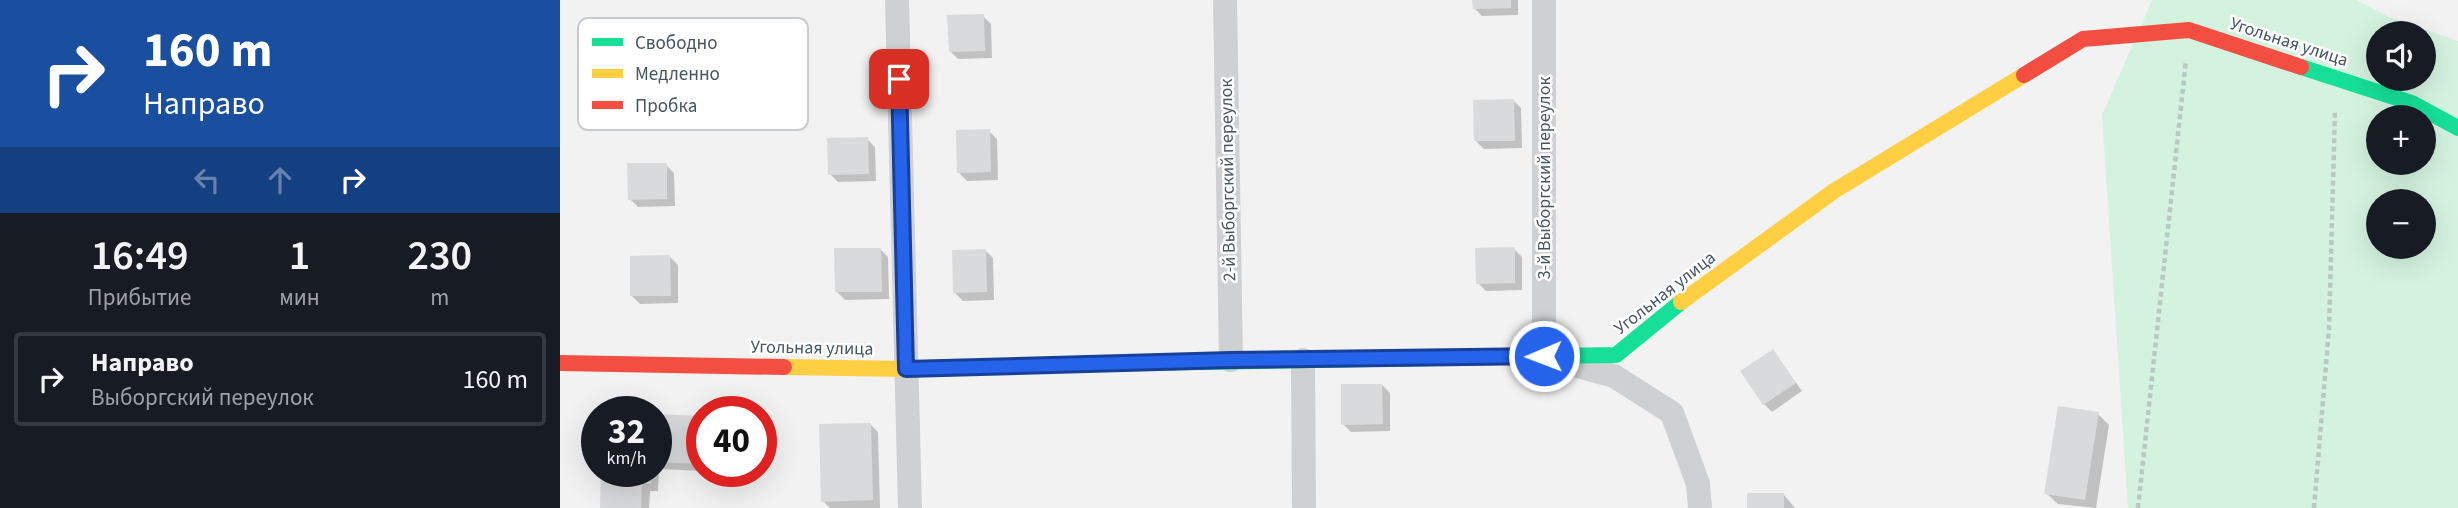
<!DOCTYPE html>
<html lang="ru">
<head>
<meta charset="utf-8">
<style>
  :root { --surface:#171b24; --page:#242831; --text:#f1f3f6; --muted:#9ea1a6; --line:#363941 }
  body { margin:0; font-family:"Source Sans 3",sans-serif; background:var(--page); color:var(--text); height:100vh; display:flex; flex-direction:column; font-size:26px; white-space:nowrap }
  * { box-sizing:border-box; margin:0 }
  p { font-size:23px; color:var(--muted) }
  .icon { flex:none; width:38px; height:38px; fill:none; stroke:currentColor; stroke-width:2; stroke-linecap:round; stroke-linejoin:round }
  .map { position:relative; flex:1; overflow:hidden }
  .details { display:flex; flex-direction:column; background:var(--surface); width:560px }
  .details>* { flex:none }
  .top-card { background:#1a4fa0; color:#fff; overflow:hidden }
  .controls { position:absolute; left:1806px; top:21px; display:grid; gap:14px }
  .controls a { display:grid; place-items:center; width:70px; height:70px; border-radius:50%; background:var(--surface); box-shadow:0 7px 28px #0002; font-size:35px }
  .speed { position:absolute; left:21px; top:396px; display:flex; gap:14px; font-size:35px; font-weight:700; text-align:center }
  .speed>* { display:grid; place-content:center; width:91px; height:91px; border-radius:50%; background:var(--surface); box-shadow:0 7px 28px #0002; line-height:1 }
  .speed small { font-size:18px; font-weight:400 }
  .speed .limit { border:10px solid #d22; background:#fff; color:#111 }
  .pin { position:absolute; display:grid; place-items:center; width:60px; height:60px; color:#fff; margin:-30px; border-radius:14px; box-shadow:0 4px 10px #0006 }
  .me { position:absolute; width:77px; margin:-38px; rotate:269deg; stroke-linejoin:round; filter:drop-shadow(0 0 5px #0008) }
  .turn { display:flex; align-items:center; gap:24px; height:147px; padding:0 28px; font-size:32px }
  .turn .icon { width:91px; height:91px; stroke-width:2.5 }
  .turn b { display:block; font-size:49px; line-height:60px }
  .lanes { display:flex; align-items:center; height:66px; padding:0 28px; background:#0003; justify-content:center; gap:35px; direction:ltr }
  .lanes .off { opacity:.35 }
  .eta { display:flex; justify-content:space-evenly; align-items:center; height:119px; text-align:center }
  .eta b { font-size:42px; font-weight:600; line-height:49px }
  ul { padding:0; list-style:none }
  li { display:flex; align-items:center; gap:21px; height:94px; margin:0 14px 10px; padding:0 14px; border:4px solid var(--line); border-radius:7px }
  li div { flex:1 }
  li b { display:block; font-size:26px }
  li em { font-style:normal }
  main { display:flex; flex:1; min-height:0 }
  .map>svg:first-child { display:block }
  .green { fill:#d4f3df; fill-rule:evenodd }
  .shadow { fill:#0003 }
  .building { fill:#d9dadc }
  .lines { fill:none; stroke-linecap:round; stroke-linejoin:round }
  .path { stroke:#bac8c2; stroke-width:4.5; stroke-dasharray:5 3.5; stroke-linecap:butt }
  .street { stroke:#cdd1d3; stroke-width:24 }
  .fast { stroke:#16e098; stroke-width:16 }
  .slow { stroke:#ffcf43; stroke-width:16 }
  .jam { stroke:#f24e42; stroke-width:16 }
  .route-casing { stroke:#184099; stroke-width:18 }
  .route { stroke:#2563eb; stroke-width:12 }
  .labels { text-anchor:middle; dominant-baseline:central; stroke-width:5; stroke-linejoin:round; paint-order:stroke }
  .street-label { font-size:18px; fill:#465661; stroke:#fff }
  .key { fill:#fff; stroke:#c8ccd0; stroke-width:2 }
  .key-label { font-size:19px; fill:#465661 }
</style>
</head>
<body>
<main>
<section class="details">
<div class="top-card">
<div class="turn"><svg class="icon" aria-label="right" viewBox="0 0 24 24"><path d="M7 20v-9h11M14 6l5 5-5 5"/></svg><div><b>160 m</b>Направо</div></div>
<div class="lanes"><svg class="icon off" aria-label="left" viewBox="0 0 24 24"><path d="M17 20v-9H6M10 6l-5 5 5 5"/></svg><svg class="icon off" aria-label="ahead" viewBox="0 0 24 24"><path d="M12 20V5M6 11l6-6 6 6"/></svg><svg class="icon" aria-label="right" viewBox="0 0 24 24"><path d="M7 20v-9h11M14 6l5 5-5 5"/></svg></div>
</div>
<div class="eta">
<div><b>16:49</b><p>Прибытие</p></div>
<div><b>1</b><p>мин</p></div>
<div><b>230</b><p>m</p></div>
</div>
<ul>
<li><svg class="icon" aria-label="right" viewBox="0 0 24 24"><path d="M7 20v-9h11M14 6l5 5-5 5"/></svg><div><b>Направо</b><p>Выборгский переулок</p></div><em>160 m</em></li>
</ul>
</section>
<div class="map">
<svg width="1898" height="508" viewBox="0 0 1898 508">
  <rect width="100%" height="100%" fill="#f2f2f2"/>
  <!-- green -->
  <path class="green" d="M1592,0H1796L1827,16L1898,41V508H1568L1542,115ZM1818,33H1864V79H1818ZM1818,117H1864V163H1818ZM1818,201H1864V247H1818Z"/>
  <!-- shadow -->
  <g class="shadow">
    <polygon points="914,0 958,0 958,15 922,16 914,8"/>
    <polygon points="423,16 431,24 432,58 398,59 390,51"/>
    <polygon points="953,100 961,108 962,148 924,149 916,141"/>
    <polygon points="429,131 437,139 438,180 407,181 399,173"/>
    <polygon points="307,139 315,147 316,181 278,182 270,174"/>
    <polygon points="106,165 114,173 115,206 78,207 70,199"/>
    <polygon points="320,249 328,257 329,299 285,300 277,292"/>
    <polygon points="954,249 962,257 962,290 926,291 918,283"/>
    <polygon points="425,250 433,258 434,300 403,301 395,293"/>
    <polygon points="110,257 118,265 118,303 80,304 72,296"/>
    <polygon points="1213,351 1242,391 1212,412 1204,404"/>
    <polygon points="822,385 830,393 830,431 791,432 783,424"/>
    <polygon points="1538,414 1549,425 1536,508 1498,504 1486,493"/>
    <polygon points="96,416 142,417 142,471 99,469 98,491 90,491 89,508 41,508 43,471 96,471"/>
    <polygon points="310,424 318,432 320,508 270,508 263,501"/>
    <polygon points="1224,495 1235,508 1189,508"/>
  </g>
  <!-- building -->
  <g class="building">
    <polygon points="912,0 951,0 951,8 913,9"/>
    <polygon points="424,14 425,51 389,52 387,15"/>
    <polygon points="954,99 955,141 914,141 913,100"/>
    <polygon points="430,129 431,172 397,173 396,130"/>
    <polygon points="308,137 309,174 268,175 267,138"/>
    <polygon points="67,163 107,163 107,199 68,200"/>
    <polygon points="955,247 955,283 916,284 915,248"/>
    <polygon points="274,248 321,248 322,292 275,292"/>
    <polygon points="426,249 427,292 393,293 392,250"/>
    <polygon points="110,255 111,296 70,296 70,256"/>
    <polygon points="1213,349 1236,383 1203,405 1180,371"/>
    <polygon points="781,384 822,384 823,424 781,425"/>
    <polygon points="1498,406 1539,412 1525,500 1484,494"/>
    <polygon points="96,414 142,416 142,464 96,462"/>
    <polygon points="311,423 313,500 261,502 259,424"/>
    <polygon points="41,471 91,471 91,484 82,483 81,508 40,508"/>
    <rect x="1187" y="493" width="37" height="15"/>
  </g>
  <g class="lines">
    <!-- path -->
    <g class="path">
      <polyline points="1578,508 1626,60"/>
      <polyline points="1754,508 1769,329 1775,111"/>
    </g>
    <!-- street -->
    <g class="street">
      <polyline points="337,0 350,508"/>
      <polyline points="665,0 671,360"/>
      <polyline points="984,0 984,357 1054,376 1112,413 1138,484 1140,508"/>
      <polyline points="743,360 744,508"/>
    </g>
    <!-- fast -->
    <g class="fast">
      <polyline points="1741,67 1852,103 1898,128"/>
      <polyline points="516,364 1056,355 1121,302"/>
    </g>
    <!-- slow -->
    <g class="slow">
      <polyline points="1121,302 1274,191 1464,75"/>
      <polyline points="224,367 346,369 516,364"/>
    </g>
    <!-- jam -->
    <g class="jam">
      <polyline points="1464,75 1523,39 1629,30 1741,67"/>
      <polyline points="0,363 224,367"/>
    </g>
  </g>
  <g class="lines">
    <defs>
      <polyline id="route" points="339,79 346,369 671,360 984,356"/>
    </defs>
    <!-- route casing -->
    <use href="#route" class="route-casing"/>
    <!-- route -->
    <use href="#route" class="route"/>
  </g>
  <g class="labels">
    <!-- street labels -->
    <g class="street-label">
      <text transform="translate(1729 42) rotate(18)">Угольная улица</text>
      <text transform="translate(984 178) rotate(-90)">3-й Выборгский переулок</text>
      <text transform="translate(668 180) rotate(-91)">2-й Выборгский переулок</text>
      <text transform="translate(1105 293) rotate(-38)">Угольная улица</text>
      <text transform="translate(252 348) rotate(1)">Угольная улица</text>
    </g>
  </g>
  <!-- legend -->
  <rect x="18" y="18" width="230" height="112" rx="10" class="key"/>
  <rect x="32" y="38" width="31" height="8" fill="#16e098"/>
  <rect x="32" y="69" width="31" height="9" fill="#ffcf43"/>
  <rect x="32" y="101" width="31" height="8" fill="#f24e42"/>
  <g class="key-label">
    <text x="75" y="49">Свободно</text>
    <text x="75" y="80">Медленно</text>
    <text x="75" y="112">Пробка</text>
  </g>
</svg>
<div class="controls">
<a><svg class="icon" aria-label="sound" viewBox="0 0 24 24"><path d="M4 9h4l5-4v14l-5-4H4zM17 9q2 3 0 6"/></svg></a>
<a>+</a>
<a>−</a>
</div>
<div class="speed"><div>32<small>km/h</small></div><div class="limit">40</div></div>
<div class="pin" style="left:339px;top:79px;background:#d93025"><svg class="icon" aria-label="arrive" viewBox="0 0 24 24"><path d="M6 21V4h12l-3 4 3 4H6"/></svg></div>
<svg class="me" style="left:984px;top:356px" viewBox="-20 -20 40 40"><circle r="17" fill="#2563eb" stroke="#fff" stroke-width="3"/><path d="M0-11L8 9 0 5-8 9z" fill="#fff"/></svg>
</div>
</main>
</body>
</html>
